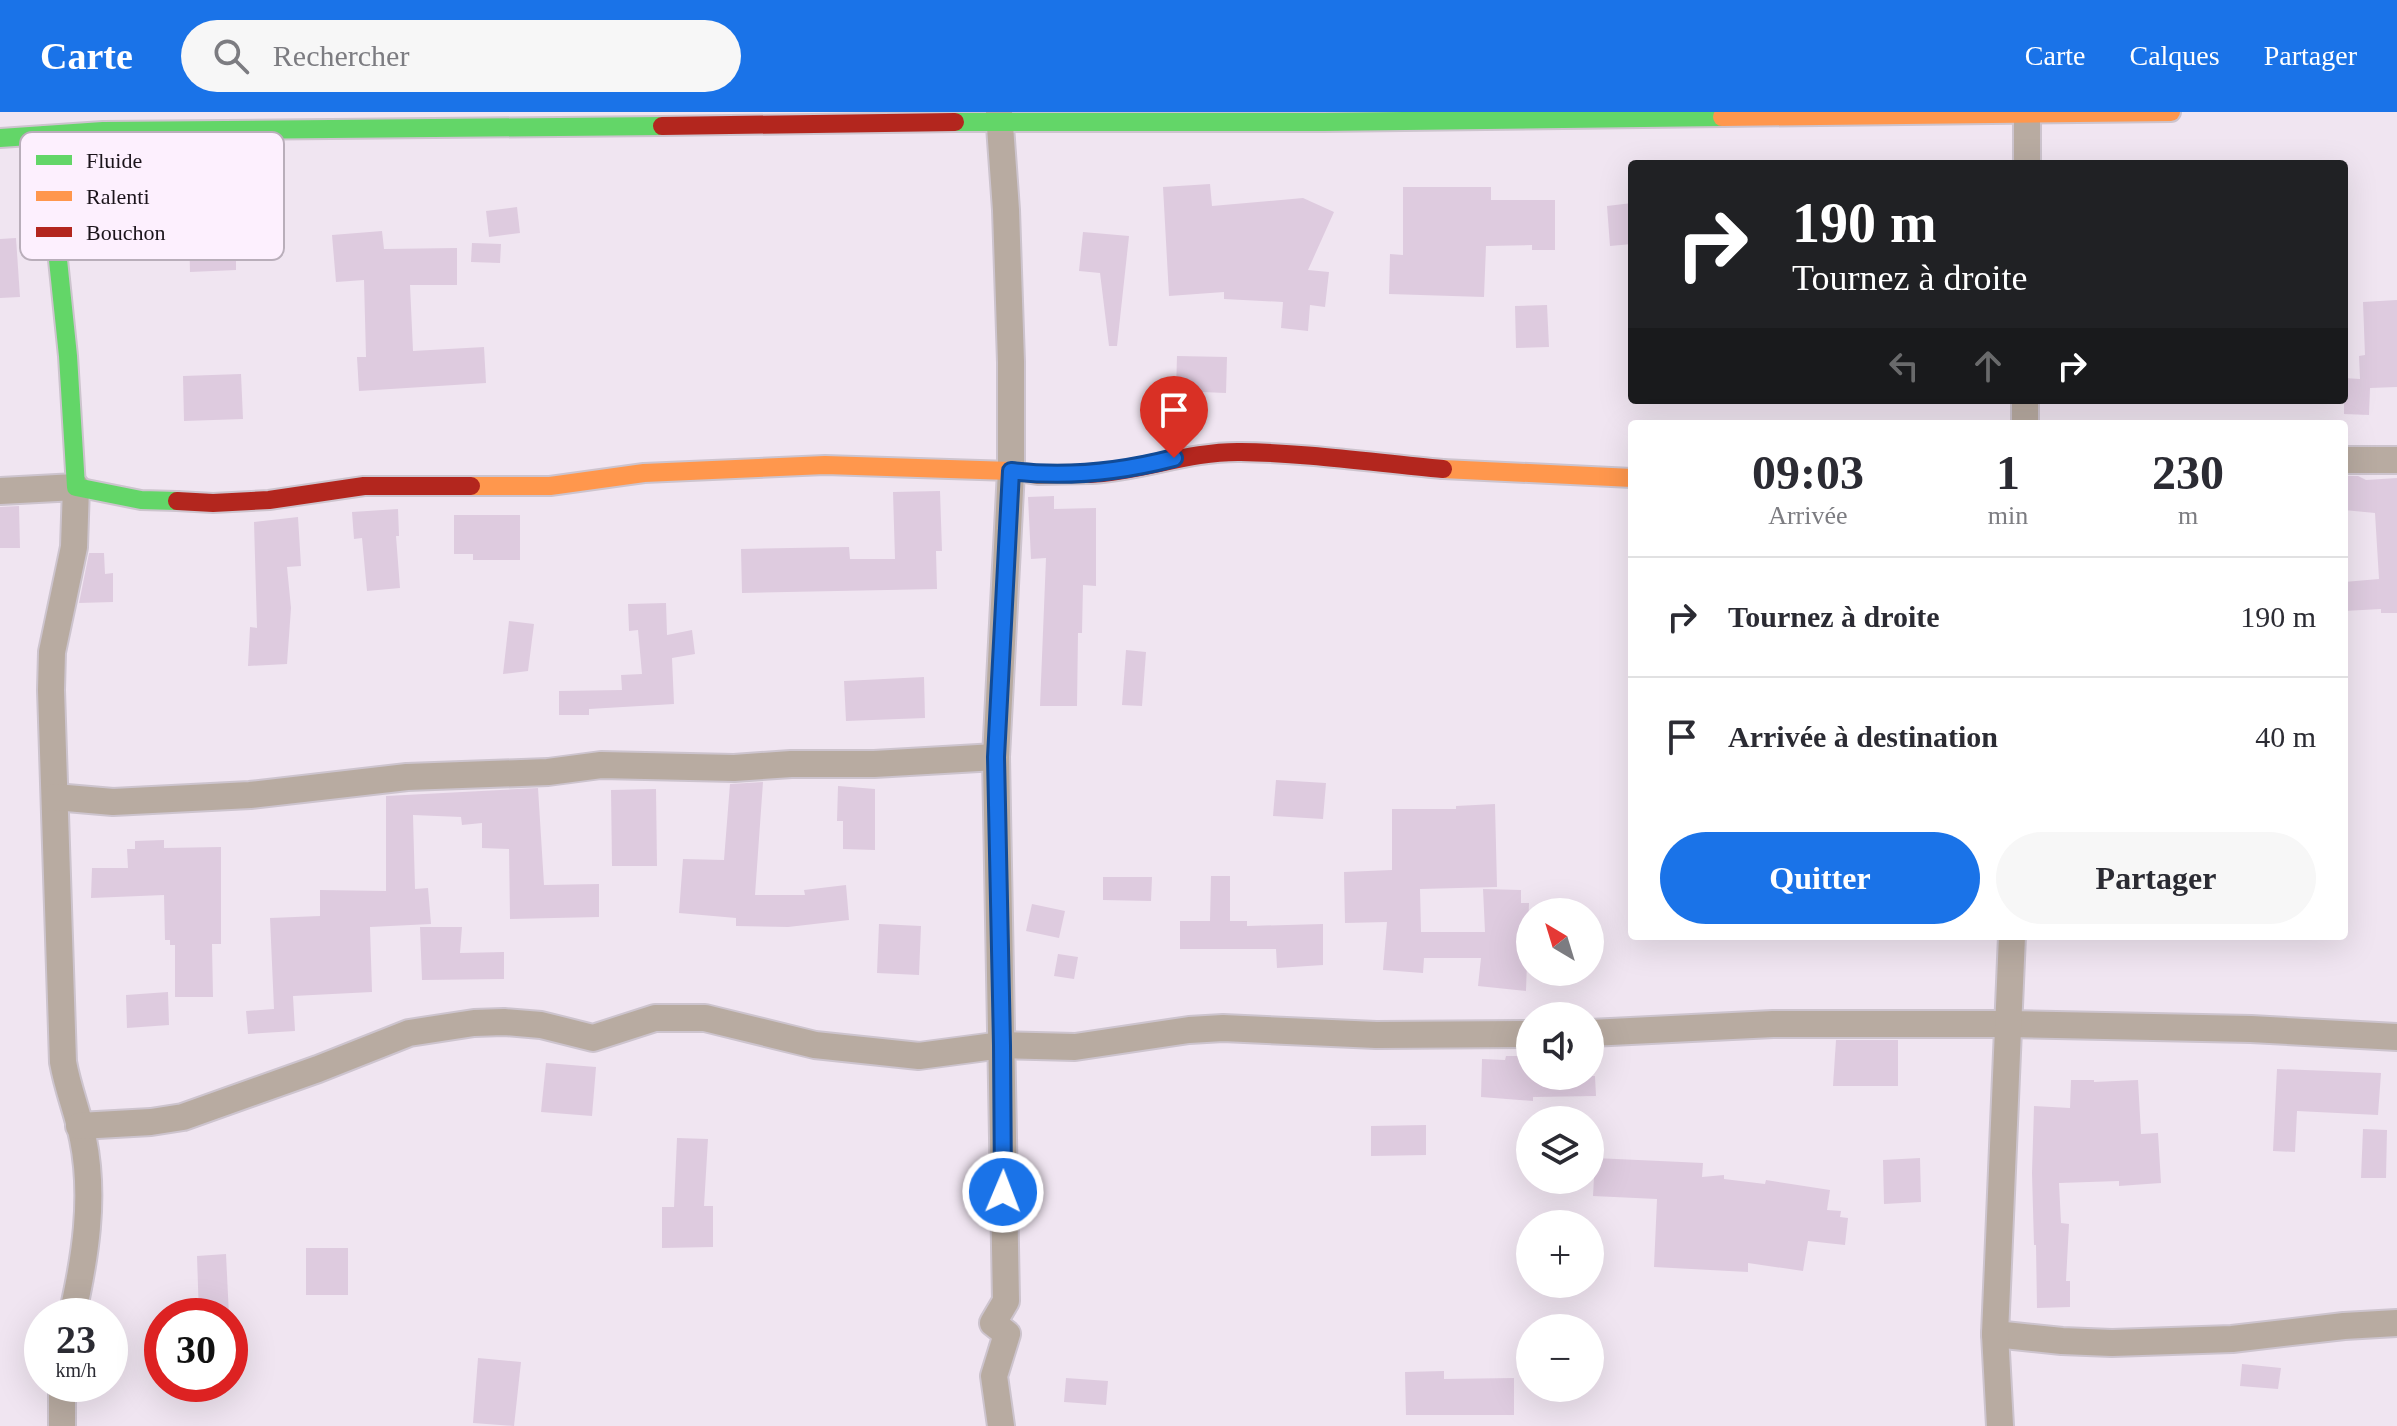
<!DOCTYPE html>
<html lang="fr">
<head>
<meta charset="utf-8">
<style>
  :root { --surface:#fff; --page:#f7f7f7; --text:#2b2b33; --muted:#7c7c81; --line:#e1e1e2; --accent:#1a73e8 }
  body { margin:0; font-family:"Times New Roman",serif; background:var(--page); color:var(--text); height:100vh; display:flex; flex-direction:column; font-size:30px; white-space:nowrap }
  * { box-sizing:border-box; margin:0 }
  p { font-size:26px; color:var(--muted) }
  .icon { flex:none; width:44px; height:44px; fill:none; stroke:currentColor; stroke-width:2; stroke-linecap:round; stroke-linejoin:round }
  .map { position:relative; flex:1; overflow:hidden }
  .sheet { position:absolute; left:1628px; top:308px; width:720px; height:520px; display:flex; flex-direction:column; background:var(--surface); border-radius:8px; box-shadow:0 8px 32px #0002 }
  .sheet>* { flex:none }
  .hud { position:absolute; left:1628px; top:48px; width:720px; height:244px; border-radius:8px; box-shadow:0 8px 32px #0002; background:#202124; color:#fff; overflow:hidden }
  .needle { width:52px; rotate:322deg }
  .tools { position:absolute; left:1516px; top:786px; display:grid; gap:16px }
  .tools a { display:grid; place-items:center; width:88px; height:88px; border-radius:50%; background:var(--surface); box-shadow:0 8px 32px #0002; font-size:40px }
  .speed { position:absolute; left:24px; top:1186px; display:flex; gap:16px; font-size:40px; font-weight:700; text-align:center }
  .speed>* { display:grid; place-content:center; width:104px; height:104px; border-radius:50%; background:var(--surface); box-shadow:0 8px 32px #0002; line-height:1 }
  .speed small { font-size:20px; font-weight:400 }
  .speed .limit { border:12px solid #d22; background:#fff; color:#111 }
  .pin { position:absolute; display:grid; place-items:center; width:68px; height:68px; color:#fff; margin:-82px -34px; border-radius:50% 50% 50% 0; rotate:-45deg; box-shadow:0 0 8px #0007 }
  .pin .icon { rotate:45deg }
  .me { position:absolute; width:88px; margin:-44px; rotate:1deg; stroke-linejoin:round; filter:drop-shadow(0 0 6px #0008) }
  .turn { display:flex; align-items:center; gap:28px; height:168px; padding:0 32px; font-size:36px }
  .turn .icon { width:104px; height:104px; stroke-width:2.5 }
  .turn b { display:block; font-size:56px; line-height:68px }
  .lanes { display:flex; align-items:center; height:76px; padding:0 32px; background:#0003; justify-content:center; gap:40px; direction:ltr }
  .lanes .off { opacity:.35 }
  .eta { display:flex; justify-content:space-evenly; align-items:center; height:136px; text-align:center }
  .eta b { font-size:48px; font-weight:600; line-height:56px }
  .cta { display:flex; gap:16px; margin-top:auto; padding:16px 32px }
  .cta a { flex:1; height:92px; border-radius:48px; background:var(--accent); color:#fff; font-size:32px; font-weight:600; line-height:92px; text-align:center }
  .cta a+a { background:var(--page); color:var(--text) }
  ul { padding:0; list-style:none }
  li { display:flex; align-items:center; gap:24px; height:120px; padding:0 32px; border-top:2px solid var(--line) }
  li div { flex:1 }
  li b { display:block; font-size:30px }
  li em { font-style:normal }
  header { display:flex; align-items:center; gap:48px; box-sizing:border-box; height:112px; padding:0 40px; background:var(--accent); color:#fff }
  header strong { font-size:38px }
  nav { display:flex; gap:44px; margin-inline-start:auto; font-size:28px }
  .search { width:560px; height:72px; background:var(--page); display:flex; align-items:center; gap:20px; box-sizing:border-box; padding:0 28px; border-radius:44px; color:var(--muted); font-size:30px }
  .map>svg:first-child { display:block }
  .building { fill:#decbdf }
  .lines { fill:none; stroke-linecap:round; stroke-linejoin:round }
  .street-casing { stroke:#cdc4ce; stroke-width:30 }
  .fast-casing { stroke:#cdc4ce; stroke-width:22 }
  .slow-casing { stroke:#cdc4ce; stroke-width:22 }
  .jam-casing { stroke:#cdc4ce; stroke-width:22 }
  .street { stroke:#b8aba1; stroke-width:26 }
  .fast { stroke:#63d668; stroke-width:18 }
  .slow { stroke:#ff974d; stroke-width:18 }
  .jam { stroke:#b3261e; stroke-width:18 }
  .route-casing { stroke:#114b97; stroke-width:20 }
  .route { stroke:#1a73e8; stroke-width:14 }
  .key { fill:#fdf0fe; stroke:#b9aeba; stroke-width:2 }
  .key-label { font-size:22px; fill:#1b141b }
</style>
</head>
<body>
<header>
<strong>Carte</strong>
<div class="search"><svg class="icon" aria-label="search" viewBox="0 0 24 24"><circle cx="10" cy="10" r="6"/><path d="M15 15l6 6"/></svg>Rechercher</div>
<nav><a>Carte</a><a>Calques</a><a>Partager</a></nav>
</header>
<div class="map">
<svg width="2397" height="1314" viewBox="0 0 2397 1314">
  <rect width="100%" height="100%" fill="#f0e5f1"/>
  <!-- building -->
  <g class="building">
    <polygon points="1210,72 1212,94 1303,86 1334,100 1308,158 1329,160 1325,195 1310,193 1308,219 1281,216 1283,190 1224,187 1224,180 1169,184 1163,75"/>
    <polygon points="1403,75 1491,75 1491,88 1555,88 1555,138 1532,138 1532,133 1486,134 1484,185 1389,182 1390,142 1403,143"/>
    <polygon points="1632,91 1632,132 1610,134 1607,94"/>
    <polygon points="517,95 520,121 489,125 486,99"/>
    <polygon points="236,113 236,158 190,160 189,115"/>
    <polygon points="382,119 384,137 457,136 457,173 410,173 413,239 484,235 486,271 359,279 357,245 366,245 364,168 336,170 332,123"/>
    <polygon points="1083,120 1129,124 1117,234 1109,234 1100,161 1079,159"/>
    <polygon points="16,126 20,185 0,186 0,127"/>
    <polygon points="472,131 501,132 500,151 471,150"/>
    <polygon points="2397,188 2397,275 2370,276 2369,303 2344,302 2344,266 2360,267 2359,244 2365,243 2363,190"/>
    <polygon points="1547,193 1549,235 1516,236 1515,194"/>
    <polygon points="1177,244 1227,245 1226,281 1176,279"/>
    <polygon points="241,262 243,307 184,309 183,264"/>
    <polygon points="2344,364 2358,364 2366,368 2397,366 2397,501 2381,501 2381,497 2344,499 2344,470 2379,467 2375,401 2344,398"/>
    <polygon points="940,379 942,439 936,439 937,477 742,481 741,437 849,435 850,447 895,447 893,380"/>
    <polygon points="1054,384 1054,397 1096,396 1096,474 1083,473 1082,521 1078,521 1077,594 1040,594 1046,446 1031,447 1028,385"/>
    <polygon points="19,394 20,436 0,436 0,395"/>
    <polygon points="398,397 399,424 396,424 400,476 367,479 362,426 354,427 352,400"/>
    <polygon points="454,403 520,403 520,448 473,448 473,442 454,442"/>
    <polygon points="298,405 301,454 287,455 291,496 287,552 248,554 250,515 257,516 254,410"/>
    <polygon points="89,441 104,441 105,462 113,461 113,490 79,491"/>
    <polygon points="666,491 667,523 692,518 695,542 672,546 674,592 589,597 589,603 559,603 559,579 622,578 621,563 642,562 638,518 629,519 628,492"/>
    <polygon points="509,509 534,512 528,559 503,562"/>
    <polygon points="1126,538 1146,540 1142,594 1122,593"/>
    <polygon points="924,565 925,606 846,609 844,569"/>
    <polygon points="1276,668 1326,671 1323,707 1273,704"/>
    <polygon points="763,670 755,783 805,783 804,778 846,773 849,808 788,815 736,814 736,806 679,801 683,747 724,748 730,672"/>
    <polygon points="838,674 875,677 875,738 843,737 843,709 837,709"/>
    <polygon points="538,676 544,773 599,772 599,805 510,807 509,737 482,736 482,711 462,713 461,705 413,703 415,777 428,776 431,812 370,815 372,880 293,884 295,919 248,922 246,899 274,897 270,806 320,804 320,778 386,779 386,684"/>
    <polygon points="656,677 657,754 612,754 611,678"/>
    <polygon points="1495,692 1497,775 1420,777 1421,820 1485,820 1483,777 1521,778 1521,791 1529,791 1526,879 1478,874 1481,846 1424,846 1423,861 1383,858 1387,810 1345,811 1344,760 1392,758 1392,697 1456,697 1456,694"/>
    <polygon points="164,728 164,736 221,735 221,832 212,832 213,885 175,885 175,833 170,833 170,828 165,828 164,783 91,786 92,756 128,756 127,737 135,737 135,729"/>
    <polygon points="1211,764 1230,764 1230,809 1247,809 1247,814 1323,812 1323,853 1277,856 1276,837 1180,837 1180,809 1210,809"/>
    <polygon points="1103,765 1152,765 1151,789 1103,788"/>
    <polygon points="1032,792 1065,799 1059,826 1026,819"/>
    <polygon points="879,812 921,814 919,863 877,861"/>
    <polygon points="420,815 462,815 460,841 504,840 504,867 422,868"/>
    <polygon points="1058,842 1078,845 1074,867 1054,864"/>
    <polygon points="168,880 169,913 127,916 126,883"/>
    <polygon points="1836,928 1898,928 1898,974 1833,974"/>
    <polygon points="1506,944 1530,944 1530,964 1595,964 1596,984 1533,985 1533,989 1481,985 1482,947 1505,948"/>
    <polygon points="546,951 596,955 592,1004 541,1000"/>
    <polygon points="2277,957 2381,961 2378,1003 2297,999 2295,1040 2273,1039"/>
    <polygon points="2071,968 2094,968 2094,970 2138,968 2141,1022 2158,1021 2161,1071 2119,1074 2119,1069 2059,1071 2061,1111 2069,1112 2066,1169 2070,1169 2070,1195 2037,1196 2036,1133 2034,1133 2032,1061 2034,994 2070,996"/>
    <polygon points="1426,1013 1426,1043 1371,1044 1371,1014"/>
    <polygon points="2363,1017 2387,1018 2386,1066 2361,1066"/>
    <polygon points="677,1026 708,1027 704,1094 713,1094 713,1135 662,1136 662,1095 674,1095"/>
    <polygon points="1595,1046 1703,1051 1702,1065 1724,1063 1724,1067 1765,1072 1766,1068 1830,1078 1827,1098 1841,1099 1840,1105 1848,1106 1845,1133 1808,1129 1803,1159 1748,1151 1748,1160 1654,1155 1657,1087 1593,1084"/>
    <polygon points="1920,1046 1921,1090 1884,1092 1883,1048"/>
    <rect x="306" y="1136" width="42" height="47"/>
    <polygon points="226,1142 229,1204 199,1204 197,1144"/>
    <polygon points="478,1246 521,1250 514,1314 473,1311"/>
    <polygon points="2242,1252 2281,1256 2278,1277 2240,1274"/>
    <polygon points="1444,1259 1444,1267 1514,1266 1514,1303 1406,1303 1405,1260"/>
    <polygon points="1066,1266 1108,1269 1106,1293 1064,1290"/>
  </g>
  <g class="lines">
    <defs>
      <g id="street">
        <polyline points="999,0 1006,98 1011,250 1011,359 996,645 1006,1189 993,1211 1007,1222 994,1264 1001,1314"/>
        <polyline points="2027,52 2027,0"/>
        <polyline points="2025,312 2025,288"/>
        <polyline points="2344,348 2397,348"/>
        <path d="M0,379L76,375L74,435L52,540L51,578L63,950C68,978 78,1001 83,1027C95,1086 85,1147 72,1204"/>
        <polyline points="55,685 113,690 250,683 407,665 548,660 601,653 734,656 791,652 874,652 996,645"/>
        <polyline points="1590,921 1773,912 2008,912 2251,917 2397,925"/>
        <polyline points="79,1014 151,1010 183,1005 318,957 409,921 474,911 504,910 541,913 593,926 655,906 705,906 815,933 919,944 1002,933 1075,935 1189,918 1223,916 1376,923 1530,922"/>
        <polyline points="1995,1222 2062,1229 2112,1231 2232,1227 2344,1214 2397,1211"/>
        <polyline points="62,1272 62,1314"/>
        <polyline points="2000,1314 1995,1222 2012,824"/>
      </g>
      <g id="fast">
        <polyline points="955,10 1324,10 1722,5"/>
        <polyline points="45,23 68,244 76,375 141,388 177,389"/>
        <polyline points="0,26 103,19 662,14"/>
      </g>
      <g id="slow">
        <polyline points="1722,5 2171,0"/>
        <polyline points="1443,357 1632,366"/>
        <polyline points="471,374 550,374 644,361 825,353 1011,359 1039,363 1090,362"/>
      </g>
      <g id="jam">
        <polyline points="662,14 955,10"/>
        <path d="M1090,362C1140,360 1189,339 1241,340C1308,341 1376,351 1443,357"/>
        <polyline points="177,389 213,391 269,388 364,374 471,374"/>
      </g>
    </defs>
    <!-- street casing -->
    <use href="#street" class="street-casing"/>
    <!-- fast casing -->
    <use href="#fast" class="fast-casing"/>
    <!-- slow casing -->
    <use href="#slow" class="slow-casing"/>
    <!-- jam casing -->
    <use href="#jam" class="jam-casing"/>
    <!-- street -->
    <use href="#street" class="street"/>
    <!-- fast -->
    <use href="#fast" class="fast"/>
    <!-- slow -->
    <use href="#slow" class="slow"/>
    <!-- jam -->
    <use href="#jam" class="jam"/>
  </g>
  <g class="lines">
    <defs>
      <path id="route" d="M1003,1080L1002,933L996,645L1011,359C1067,366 1120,360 1174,346"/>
    </defs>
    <!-- route casing -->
    <use href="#route" class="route-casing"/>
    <!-- route -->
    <use href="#route" class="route"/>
  </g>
  <!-- legend -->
  <rect x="20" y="20" width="264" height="128" rx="12" class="key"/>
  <rect x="36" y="43" width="36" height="10" fill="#63d668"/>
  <rect x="36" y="79" width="36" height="10" fill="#ff974d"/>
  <rect x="36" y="115" width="36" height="10" fill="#b3261e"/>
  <g class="key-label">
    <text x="86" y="56">Fluide</text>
    <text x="86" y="92">Ralenti</text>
    <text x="86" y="128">Bouchon</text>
  </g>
</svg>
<div class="tools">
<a><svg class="needle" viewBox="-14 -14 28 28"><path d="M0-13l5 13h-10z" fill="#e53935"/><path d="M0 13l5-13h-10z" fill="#7c7c81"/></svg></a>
<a><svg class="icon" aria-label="sound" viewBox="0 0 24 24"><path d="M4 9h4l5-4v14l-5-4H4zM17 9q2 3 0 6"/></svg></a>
<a><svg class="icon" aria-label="layers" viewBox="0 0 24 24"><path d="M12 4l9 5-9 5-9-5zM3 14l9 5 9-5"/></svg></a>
<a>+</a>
<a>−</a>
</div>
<div class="speed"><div>23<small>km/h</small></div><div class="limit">30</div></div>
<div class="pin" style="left:1174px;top:346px;background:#d93025"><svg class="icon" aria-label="arrive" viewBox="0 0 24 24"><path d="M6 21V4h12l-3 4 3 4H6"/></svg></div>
<svg class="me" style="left:1003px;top:1080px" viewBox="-20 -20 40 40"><circle r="17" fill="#1a73e8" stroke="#fff" stroke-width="3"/><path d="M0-11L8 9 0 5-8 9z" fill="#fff"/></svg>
<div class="hud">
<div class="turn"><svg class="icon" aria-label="right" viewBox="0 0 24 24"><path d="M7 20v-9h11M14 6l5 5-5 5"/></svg><div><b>190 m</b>Tournez à droite</div></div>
<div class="lanes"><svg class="icon off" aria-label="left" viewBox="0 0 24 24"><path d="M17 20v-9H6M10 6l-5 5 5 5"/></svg><svg class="icon off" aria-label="ahead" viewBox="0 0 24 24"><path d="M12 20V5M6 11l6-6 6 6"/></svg><svg class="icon" aria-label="right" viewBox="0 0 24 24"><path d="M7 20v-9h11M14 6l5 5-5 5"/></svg></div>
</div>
<section class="sheet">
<div class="eta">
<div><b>09:03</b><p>Arrivée</p></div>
<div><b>1</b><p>min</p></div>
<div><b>230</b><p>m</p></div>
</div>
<ul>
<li><svg class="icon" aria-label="right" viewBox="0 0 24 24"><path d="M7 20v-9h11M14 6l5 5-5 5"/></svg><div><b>Tournez à droite</b></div><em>190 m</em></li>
<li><svg class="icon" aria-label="arrive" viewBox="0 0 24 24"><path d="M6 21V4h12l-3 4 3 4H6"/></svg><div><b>Arrivée à destination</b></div><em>40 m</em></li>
</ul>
<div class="cta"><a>Quitter</a><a>Partager</a></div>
</section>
</div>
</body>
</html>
